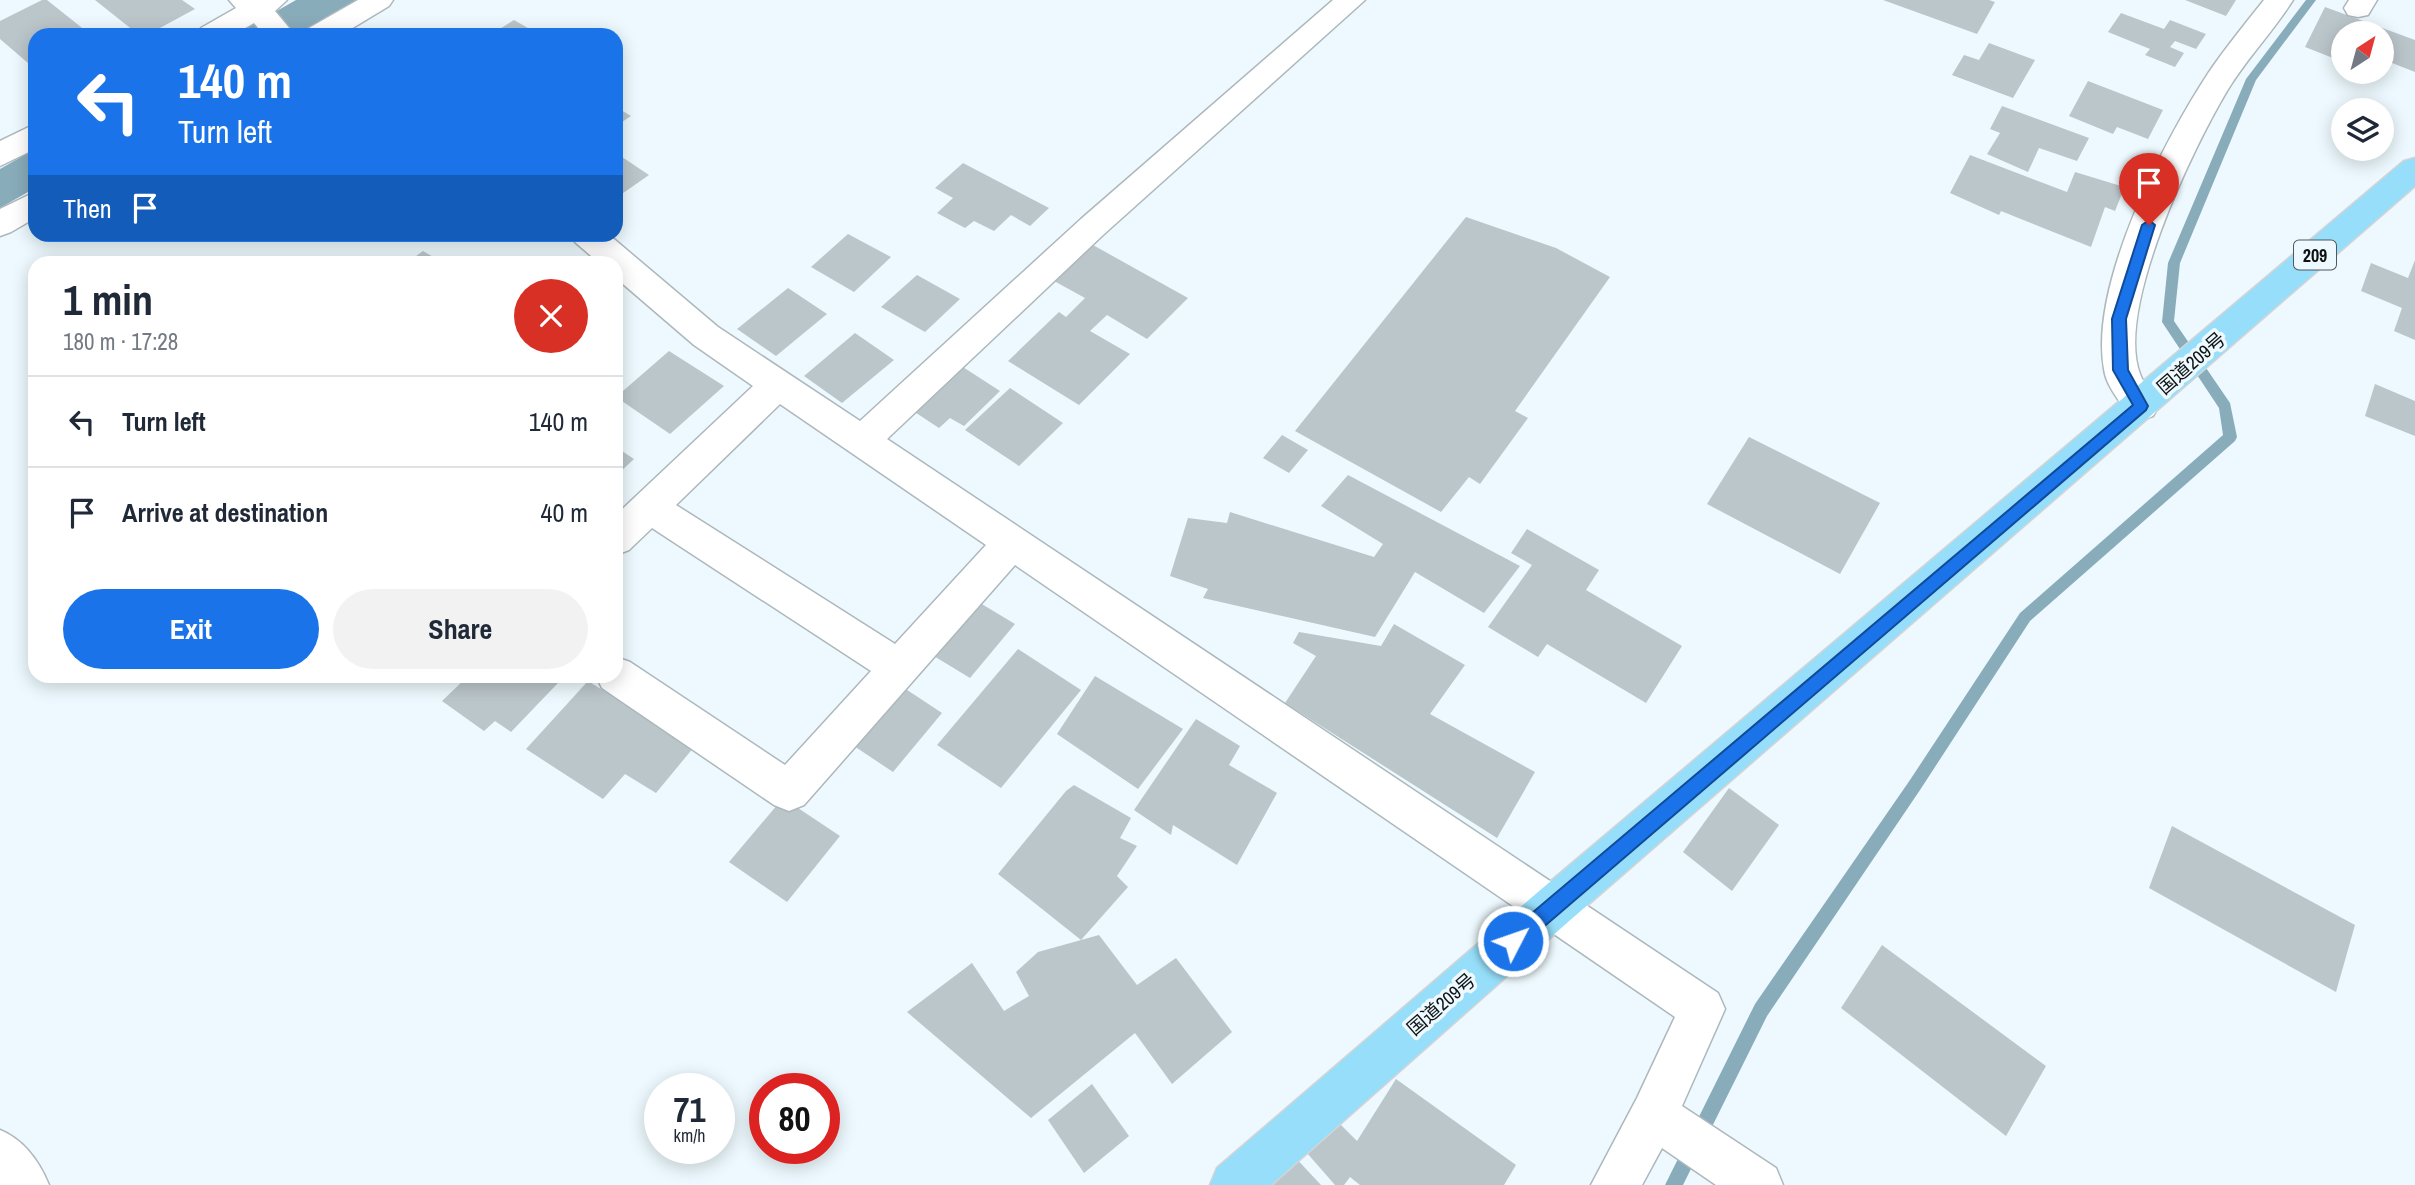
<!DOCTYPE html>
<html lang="en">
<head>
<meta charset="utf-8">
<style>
  :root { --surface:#fff; --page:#f2f2f3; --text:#1f2937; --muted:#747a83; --line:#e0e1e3; --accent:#1a73e8 }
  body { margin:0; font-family:"Archivo Narrow","Noto Sans JP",sans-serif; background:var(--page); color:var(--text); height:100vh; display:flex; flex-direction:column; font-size:26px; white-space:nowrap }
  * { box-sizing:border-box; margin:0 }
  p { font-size:23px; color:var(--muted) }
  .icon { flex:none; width:38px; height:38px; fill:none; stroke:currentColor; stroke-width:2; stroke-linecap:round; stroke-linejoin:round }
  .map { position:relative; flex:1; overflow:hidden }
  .drawer { position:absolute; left:28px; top:256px; width:595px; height:427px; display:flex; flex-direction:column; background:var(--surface); border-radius:21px; box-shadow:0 4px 18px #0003 }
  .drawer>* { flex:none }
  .top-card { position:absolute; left:28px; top:28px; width:595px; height:214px; border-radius:21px; box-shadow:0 4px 18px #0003; background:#1a73e8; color:#fff; overflow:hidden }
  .needle { width:46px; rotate:36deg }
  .fabs { position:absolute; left:2331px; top:21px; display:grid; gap:14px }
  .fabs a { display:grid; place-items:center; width:63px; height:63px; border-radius:50%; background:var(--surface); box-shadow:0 4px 18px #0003; font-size:35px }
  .speed { position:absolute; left:644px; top:1073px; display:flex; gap:14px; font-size:35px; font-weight:700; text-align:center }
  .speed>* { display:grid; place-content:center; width:91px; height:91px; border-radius:50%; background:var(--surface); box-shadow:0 4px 18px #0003; line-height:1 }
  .speed small { font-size:18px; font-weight:400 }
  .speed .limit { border:10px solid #d22; background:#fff; color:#111 }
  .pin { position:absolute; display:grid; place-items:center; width:60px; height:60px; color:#fff; margin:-72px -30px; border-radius:50% 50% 50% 0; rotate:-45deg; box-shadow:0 0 7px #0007 }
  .pin .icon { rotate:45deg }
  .me { position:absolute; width:77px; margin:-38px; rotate:49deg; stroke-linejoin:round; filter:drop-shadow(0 0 5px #0008) }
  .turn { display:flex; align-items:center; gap:24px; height:147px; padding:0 35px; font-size:32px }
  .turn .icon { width:91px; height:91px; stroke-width:2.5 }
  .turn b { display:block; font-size:49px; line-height:60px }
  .then { display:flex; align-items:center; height:66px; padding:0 35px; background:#0003; gap:14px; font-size:26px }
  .round { display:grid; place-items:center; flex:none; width:74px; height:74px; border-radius:37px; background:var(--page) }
  .overview { display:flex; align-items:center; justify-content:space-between; height:119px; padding:0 35px }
  h1 { font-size:42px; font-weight:700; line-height:52px }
  .cta { display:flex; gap:14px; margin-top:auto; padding:14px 35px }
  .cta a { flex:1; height:80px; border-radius:42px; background:var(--accent); color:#fff; font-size:28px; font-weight:700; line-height:80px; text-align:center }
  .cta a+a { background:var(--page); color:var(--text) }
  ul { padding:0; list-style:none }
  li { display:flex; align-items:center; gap:21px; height:91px; padding:0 35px; border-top:2px solid var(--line) }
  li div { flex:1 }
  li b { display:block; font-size:26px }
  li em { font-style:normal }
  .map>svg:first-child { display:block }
  .water { fill:#89acbb }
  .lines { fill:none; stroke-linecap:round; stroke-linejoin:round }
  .stream { fill:#89acbb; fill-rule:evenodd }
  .building { fill:#bbc6cb }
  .minor-casing { stroke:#adb8bc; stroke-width:3 }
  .trunk-casing { stroke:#d4d4d5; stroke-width:3 }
  .minor { fill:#fff; fill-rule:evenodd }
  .trunk { fill:#96defa; fill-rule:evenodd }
  .route { fill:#1a73e8; stroke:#114b97; stroke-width:2 }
  .labels { text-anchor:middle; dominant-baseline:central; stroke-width:7; stroke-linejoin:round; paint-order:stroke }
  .shield { fill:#edf9fe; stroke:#51575a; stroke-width:2 }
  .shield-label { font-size:18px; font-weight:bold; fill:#0e1213 }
  .street-label { font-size:19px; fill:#0e1213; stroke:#edf9fe }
</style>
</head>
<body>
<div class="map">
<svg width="2415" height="1185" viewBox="0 0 2415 1185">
  <rect width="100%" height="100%" fill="#edf9fe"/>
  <!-- water -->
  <g class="water">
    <polygon points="296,0 356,0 296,35 235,35"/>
    <polygon points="35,149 35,188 0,208 0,169"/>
  </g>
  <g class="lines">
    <!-- stream -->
    <polygon class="stream" points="2306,0 2316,0 2256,80 2180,263 2174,321 2230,403 2237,437 2235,441 2030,621 1920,790 1767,1016 1683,1185 1665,1185 1755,1004 1910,780 2020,613 2223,435 2219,408 2162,322 2168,263 2246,79"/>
  </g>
  <!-- building -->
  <g class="building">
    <polygon points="42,0 47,0 91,35 35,35 35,69 0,39 0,21"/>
    <polygon points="95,0 182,0 195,9 147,35 139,35"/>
    <polygon points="1883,0 1989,0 1995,2 1977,34"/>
    <polygon points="2185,0 2236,0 2226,16"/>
    <polygon points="2325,7 2415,40 2415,72 2382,59 2382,33 2343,33 2343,62 2305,47"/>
    <polygon points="2121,13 2164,29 2170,20 2206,34 2196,49 2175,41 2170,47 2184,53 2175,67 2145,55 2150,49 2108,32"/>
    <polygon points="514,20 540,35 490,35"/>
    <polygon points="1989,43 2035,60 2013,98 1952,75 1964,55 1979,60"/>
    <polygon points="2088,81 2163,110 2148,139 2117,127 2113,134 2069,116"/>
    <polygon points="2002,106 2089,138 2077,161 2039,148 2028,172 1987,154 2000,133 1990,129"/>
    <polygon points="616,107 631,116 616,126"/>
    <polygon points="616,153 649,175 616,198"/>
    <polygon points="1970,155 2067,192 2075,172 2121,186 2123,191 2115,211 2105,207 2091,247 2001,211 1999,215 1950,193"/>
    <polygon points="963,163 1049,208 1030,226 1011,215 994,231 974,221 965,228 937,213 953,198 935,188"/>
    <polygon points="1466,217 1556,248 1610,277 1515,411 1528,418 1480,484 1469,477 1441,512 1295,431"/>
    <polygon points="848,234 891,257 854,292 811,267"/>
    <polygon points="1084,240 1188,298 1147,339 1107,315 1090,331 1130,354 1079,405 1008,361 1059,312 1066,317 1085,298 1045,276"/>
    <polygon points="423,251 442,262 408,262"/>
    <polygon points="2415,260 2415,340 2394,331 2402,308 2361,291 2371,263 2408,278"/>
    <polygon points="917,275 960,299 925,332 881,307"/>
    <polygon points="788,288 827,314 776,356 737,329"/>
    <polygon points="855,333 894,360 842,403 804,376"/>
    <polygon points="669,351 724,386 670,434 616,397"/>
    <polygon points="952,360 1000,391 964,426 950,418 939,428 904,405"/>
    <polygon points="2375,384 2415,401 2415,436 2365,416"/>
    <polygon points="1010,388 1063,423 1019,466 965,430"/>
    <polygon points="1282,435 1308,450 1289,473 1263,458"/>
    <polygon points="1749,437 1880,503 1840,574 1707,504"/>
    <polygon points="616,447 634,459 616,476"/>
    <polygon points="1348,475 1520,566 1484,613 1415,572 1375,637 1203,598 1208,589 1170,576 1188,518 1227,523 1230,512 1374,557 1383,544 1321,506"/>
    <polygon points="1527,529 1599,570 1586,590 1682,646 1646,703 1547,644 1538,657 1488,627 1532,565 1511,553"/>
    <polygon points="965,594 1015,624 970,678 919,647"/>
    <polygon points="1394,624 1465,665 1430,714 1535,772 1497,838 1285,703 1316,656 1293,643 1299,632 1381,646"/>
    <polygon points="1018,649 1081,690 1001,788 937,745"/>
    <polygon points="468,676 547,676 558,683 511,732 495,721 484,731 442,701"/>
    <polygon points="1095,676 1183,729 1138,789 1057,734"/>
    <polygon points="889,678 942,713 893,772 839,736"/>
    <polygon points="588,681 694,747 656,793 625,774 603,799 526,749"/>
    <polygon points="1196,719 1240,746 1229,765 1277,793 1237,865 1173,825 1171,835 1134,810"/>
    <polygon points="1074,785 1131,818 1120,838 1137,846 1117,876 1128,887 1081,940 998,874 1066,791"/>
    <polygon points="1729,788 1779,825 1732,891 1683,852"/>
    <polygon points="783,798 840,836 787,902 729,862"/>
    <polygon points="2172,826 2355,925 2336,992 2149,888"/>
    <polygon points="1099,935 1137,985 1176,958 1232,1032 1172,1084 1135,1033 1031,1118 907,1012 972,963 1004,1011 1029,996 1016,972 1038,952"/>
    <polygon points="1882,945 2046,1066 2006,1136 1841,1008"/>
    <polygon points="1396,1079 1516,1165 1504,1185 1360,1185 1350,1177 1344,1185 1335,1185 1307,1153 1336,1120 1357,1141"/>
    <polygon points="1092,1084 1129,1136 1084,1173 1048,1120"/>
    <polygon points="1292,1154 1321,1185 1265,1185"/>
  </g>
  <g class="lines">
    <defs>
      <g id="minor">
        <polygon points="229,0 287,0 275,11 295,35 264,35 254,23 233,35 196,35 201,28 236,8"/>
        <polygon points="358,0 393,0 389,6 341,35 304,35 309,28"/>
        <path d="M1333,0H1365L1103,235L887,439L1718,993L1725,1009L1682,1106L1776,1168L1783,1185H1716L1662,1148L1642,1185H1591L1637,1098L1675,1017L1015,565L804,805L789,811L774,805L602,688L596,676H616V657L630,662L785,765L871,671L652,528L629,550L616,555V515L753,386L694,345L616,278V262H598L575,242L570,234H608L718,327L860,421L1081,219ZM780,404L986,545L895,644L676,505Z"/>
        <path d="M2264,0H2293C2273,32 2246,59 2227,91C2193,148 2115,309 2140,374C2144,385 2153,395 2159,406L2153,416L2141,420L2129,416C2120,401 2106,386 2104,369C2089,285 2163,142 2209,72C2226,47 2245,24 2264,0Z"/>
        <polygon points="2349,0 2377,0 2368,15 2358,17 2348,15 2344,8"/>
        <polygon points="35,124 35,149 0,166 0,141"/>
        <polygon points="35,192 35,218 11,232 0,236 0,209"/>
        <path d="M0,1130C24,1140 39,1161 49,1185H0Z"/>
      </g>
      <polygon id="trunk" points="2415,158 2415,186 1568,922 1271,1185 1210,1185 1217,1168 1538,892 2404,161"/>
    </defs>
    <!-- minor casing -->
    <use href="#minor" class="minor-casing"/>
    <!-- trunk casing -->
    <use href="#trunk" class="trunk-casing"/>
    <!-- minor -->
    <use href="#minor" class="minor"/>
    <!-- trunk -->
    <use href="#trunk" class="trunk"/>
  </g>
  <!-- route -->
  <polygon class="route" points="2149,220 2155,225 2126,319 2128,370 2148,406 2146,410 1519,948 1513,951 1506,948 1504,941 1506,935 2133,405 2113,370 2112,319 2142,225"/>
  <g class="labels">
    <!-- shield labels -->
    <rect class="shield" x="2294" y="240.5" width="42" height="29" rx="5"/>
    <g class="shield-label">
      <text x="2315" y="255">209</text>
    </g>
    <!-- street labels -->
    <g class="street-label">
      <text transform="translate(2191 363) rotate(-41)">国道209号</text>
      <text transform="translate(1441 1004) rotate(-41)">国道209号</text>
    </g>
  </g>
</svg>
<div class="fabs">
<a><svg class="needle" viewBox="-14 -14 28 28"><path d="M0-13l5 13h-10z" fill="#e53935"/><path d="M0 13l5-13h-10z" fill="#747a83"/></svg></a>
<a><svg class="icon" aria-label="layers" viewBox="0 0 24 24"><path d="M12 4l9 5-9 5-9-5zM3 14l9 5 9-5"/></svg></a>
</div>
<div class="speed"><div>71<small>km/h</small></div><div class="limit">80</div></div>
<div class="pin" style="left:2149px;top:225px;background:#d93025"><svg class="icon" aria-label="arrive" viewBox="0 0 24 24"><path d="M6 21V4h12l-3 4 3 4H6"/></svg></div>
<svg class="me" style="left:1513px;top:941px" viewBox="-20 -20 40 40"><circle r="17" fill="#1a73e8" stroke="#fff" stroke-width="3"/><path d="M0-11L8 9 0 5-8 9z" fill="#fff"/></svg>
<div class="top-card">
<div class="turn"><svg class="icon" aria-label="left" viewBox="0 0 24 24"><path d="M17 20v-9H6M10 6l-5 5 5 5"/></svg><div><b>140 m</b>Turn left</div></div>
<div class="then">Then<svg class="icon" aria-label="arrive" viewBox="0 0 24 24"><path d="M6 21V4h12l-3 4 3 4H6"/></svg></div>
</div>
<section class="drawer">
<div class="overview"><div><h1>1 min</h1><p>180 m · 17:28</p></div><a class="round" style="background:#d93025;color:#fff"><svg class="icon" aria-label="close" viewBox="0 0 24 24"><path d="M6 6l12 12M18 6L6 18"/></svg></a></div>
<ul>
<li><svg class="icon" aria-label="left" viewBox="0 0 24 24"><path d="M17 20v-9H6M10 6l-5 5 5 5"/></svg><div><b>Turn left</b></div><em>140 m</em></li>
<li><svg class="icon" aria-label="arrive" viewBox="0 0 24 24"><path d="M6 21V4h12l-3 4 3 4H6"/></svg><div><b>Arrive at destination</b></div><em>40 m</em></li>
</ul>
<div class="cta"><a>Exit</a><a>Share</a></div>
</section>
</div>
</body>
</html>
